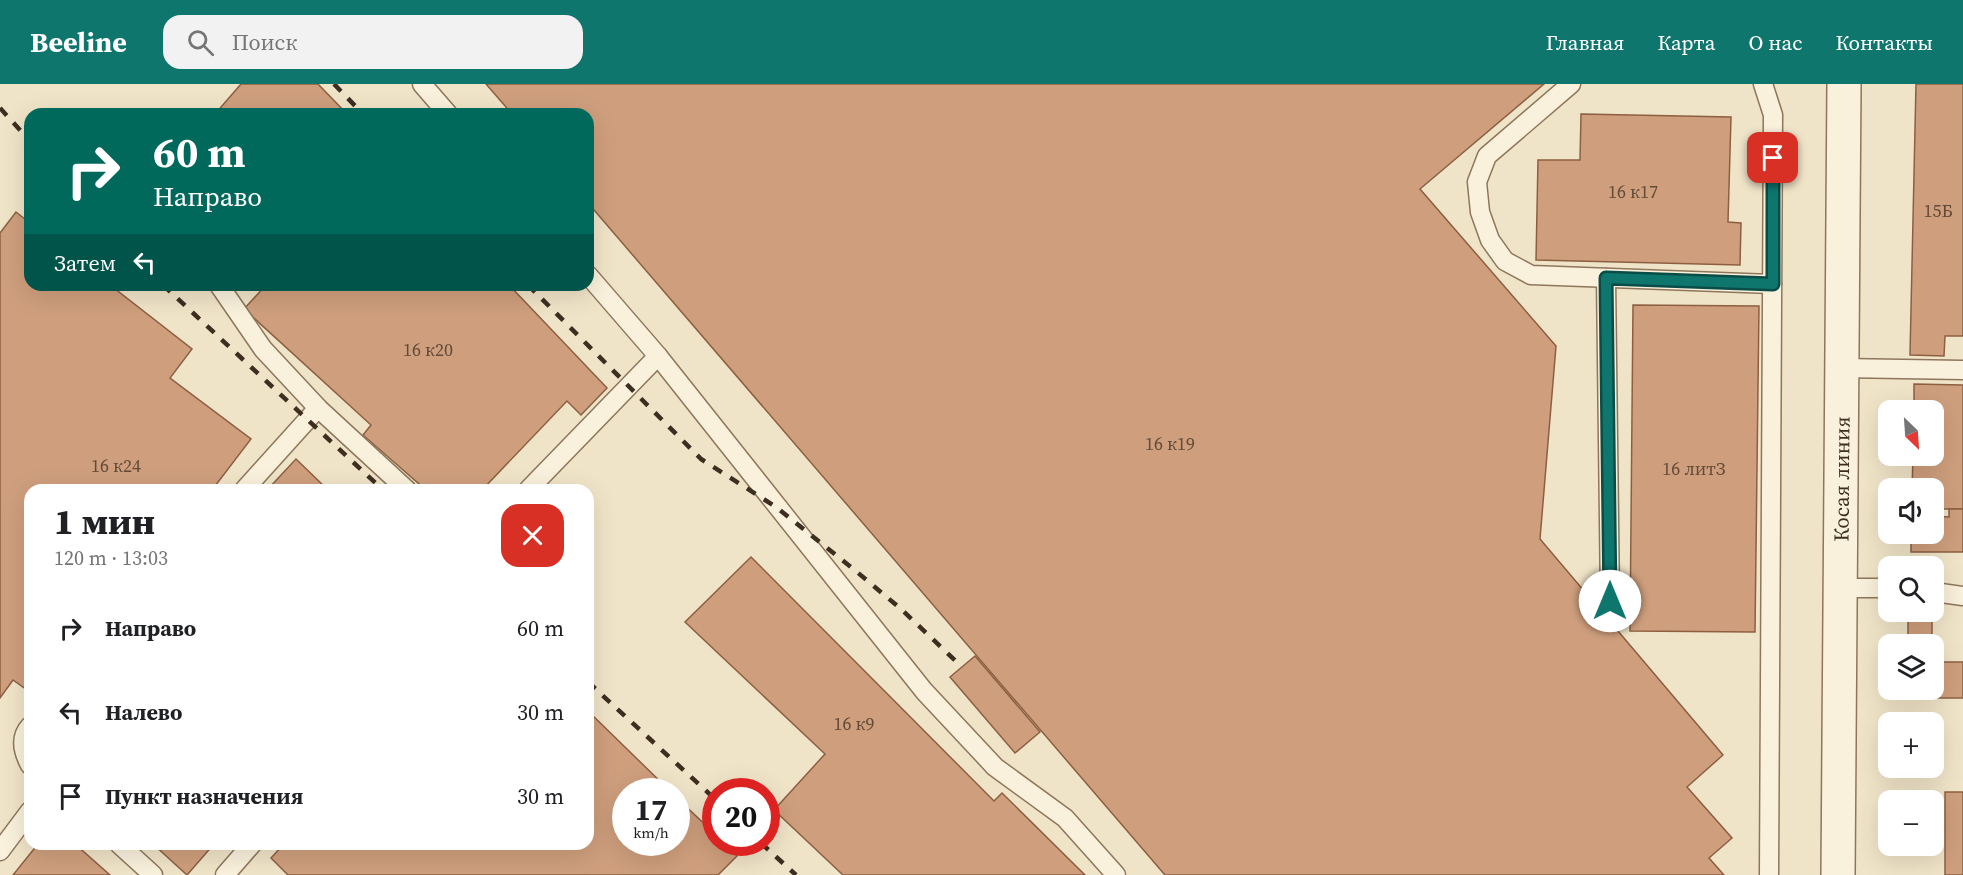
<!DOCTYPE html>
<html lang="ru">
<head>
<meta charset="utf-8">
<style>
  :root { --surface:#fff; --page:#f2f2f2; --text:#202124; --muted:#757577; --accent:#0f766e }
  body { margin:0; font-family:"Source Serif 4",serif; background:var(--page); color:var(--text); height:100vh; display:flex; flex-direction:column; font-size:22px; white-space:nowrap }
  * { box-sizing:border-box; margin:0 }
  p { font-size:20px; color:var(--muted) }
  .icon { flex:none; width:33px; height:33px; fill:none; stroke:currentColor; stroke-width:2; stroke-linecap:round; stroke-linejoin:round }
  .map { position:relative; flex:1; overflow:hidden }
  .side { position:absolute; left:24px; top:400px; width:570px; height:366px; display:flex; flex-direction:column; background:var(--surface); border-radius:18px; box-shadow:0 6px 24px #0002 }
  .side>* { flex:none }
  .hud { position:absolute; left:24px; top:24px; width:570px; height:183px; border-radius:18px; box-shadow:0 6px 24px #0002; background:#00695c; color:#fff; overflow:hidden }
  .needle { width:39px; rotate:155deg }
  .buttons { position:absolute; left:1878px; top:316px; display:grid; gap:12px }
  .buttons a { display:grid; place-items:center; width:66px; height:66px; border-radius:12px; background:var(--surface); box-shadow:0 6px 24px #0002; font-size:30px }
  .speed { position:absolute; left:612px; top:694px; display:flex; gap:12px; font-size:30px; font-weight:700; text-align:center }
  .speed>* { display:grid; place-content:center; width:78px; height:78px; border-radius:50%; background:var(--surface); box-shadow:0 6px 24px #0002; line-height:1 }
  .speed small { font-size:15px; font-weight:400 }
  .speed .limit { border:9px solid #d22; background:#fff; color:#111 }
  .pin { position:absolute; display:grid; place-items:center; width:51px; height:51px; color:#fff; margin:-26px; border-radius:12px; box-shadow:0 3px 9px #0006 }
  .me { position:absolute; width:66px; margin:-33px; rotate:0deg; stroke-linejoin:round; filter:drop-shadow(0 0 4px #0008) }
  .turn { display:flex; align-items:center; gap:21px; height:126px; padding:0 30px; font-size:27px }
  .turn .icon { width:78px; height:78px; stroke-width:2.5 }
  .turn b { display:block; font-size:42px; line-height:51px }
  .then { display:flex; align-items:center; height:57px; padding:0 30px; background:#0003; gap:12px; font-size:22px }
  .round { display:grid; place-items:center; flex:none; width:63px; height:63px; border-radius:18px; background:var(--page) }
  .headline { display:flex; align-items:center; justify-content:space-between; height:102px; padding:0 30px }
  h1 { font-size:36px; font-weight:800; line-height:45px }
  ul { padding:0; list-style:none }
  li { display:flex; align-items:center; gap:18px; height:84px; padding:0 30px }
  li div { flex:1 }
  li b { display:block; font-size:22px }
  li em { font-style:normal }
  header { display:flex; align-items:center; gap:36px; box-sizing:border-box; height:84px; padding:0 30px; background:var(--accent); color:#fff }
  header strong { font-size:28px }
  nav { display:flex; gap:33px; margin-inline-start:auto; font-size:21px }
  .search { width:420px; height:54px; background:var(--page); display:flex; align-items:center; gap:15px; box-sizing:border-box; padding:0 21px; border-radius:18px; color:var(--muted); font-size:22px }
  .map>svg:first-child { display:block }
  .building { fill:#cf9f7d; stroke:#8d5f41; stroke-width:1.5 }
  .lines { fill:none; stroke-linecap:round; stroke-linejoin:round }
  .lane-casing { stroke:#8d765c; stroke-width:21 }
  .street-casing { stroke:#8d765c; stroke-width:36 }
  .lane { stroke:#faf1dc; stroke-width:18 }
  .street { stroke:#faf1dc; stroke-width:33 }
  .rail { stroke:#3d2e20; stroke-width:4.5; stroke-dasharray:10 10; stroke-linecap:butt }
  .route-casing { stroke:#0a4d48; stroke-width:15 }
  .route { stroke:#0f766e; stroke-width:10 }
  .labels { text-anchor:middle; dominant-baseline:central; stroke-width:4.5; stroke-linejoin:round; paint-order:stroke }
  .number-label { font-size:18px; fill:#624a37 }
  .street-label { font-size:21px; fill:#3d2e20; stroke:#f7eed8 }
</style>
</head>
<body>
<header>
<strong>Beeline</strong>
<div class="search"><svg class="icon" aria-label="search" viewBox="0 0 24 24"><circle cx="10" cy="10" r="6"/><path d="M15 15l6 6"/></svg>Поиск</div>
<nav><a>Главная</a><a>Карта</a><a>О нас</a><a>Контакты</a></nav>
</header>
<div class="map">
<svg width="1963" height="791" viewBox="0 0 1963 791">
  <rect width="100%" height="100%" fill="#f0e4c8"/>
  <!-- building -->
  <g class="building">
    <polygon points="241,0 318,0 347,30 215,30"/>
    <polygon points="486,0 1544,0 1420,105 1556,262 1540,455 1723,671 1687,703 1732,754 1709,774 1724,791 1165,791 588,119 588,30 512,30"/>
    <polygon points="1916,0 1963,0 1963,252 1945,252 1944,272 1910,271"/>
    <polygon points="1581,30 1731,33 1728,138 1741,139 1740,181 1536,176 1538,76 1580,76"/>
    <polygon points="16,128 30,139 30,201 110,201 192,265 170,294 251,355 212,406 30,406 30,608 13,596 0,614 0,149"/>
    <polygon points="266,201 509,201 607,304 581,331 567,317 482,406 426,406 363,351 371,341 244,225"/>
    <polygon points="1633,221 1759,222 1755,548 1630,547"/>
    <polygon points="1914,300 1963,301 1963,425 1934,425 1934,405 1912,405 1913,372 1934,372 1934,327 1914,327"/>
    <polygon points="296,375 328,406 267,406"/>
    <polygon points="1949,425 1963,425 1963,468 1911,468 1911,450 1934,450 1934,432 1949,433"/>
    <polygon points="751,473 994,717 1002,709 1085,791 843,791 774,726 825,670 685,538"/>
    <polygon points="1908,536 1932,537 1932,561 1908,561"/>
    <polygon points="975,572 1040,648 1015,669 950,593"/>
    <polygon points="1934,578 1963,578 1963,614 1907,614 1907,606 1934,606"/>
    <polygon points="588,627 671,708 626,708 626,759 676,759 676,713 716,751 716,759 724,759 737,772 718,791 288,791 271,774 284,760 588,760"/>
    <rect x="1945" y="708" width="18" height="83"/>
    <polygon points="38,760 75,760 110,791 13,791"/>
    <polygon points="153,760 214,760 187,791"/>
  </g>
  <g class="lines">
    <defs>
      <g id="lane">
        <polyline points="422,0 448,30"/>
        <polyline points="1571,0 1487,72 1477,98 1480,128 1490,156 1505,177 1531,191 1772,200"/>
        <polyline points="1763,0 1773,31 1769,791"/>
        <polyline points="588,191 658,272 924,607 995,683 1065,734 1116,791"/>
        <polyline points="1606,194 1610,517"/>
        <polyline points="219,201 263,265 318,324 407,406"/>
        <polyline points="1841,284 1963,286"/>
        <polyline points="244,406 318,324"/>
        <polyline points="528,406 658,272"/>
        <polyline points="1840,504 1888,504"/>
        <polyline points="1934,508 1963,512"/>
        <path d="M30,642C19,654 23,668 30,681"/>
        <polyline points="119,760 153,791"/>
        <polyline points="0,767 30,727"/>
        <polyline points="225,791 252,760"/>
      </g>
      <g id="street">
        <path id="s1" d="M1838,791L1844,0"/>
      </g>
    </defs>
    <!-- lane casing -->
    <use href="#lane" class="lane-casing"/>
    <!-- street casing -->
    <use href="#street" class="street-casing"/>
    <!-- lane -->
    <use href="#lane" class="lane"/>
    <!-- street -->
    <use href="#street" class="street"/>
    <!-- rail -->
    <g class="rail">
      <polyline points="334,0 363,30"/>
      <polyline points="0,24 30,57"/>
      <polyline points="163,201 383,406"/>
      <polyline points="528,201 701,375 776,423 857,488 901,525 962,583"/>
      <polyline points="588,598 716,716"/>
      <polyline points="761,759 796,791"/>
    </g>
  </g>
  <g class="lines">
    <defs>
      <polyline id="route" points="1610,517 1606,194 1773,200 1773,74"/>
    </defs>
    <!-- route casing -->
    <use href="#route" class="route-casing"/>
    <!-- route -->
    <use href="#route" class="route"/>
  </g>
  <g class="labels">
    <!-- number labels -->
    <g class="number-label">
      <text x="1633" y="107">16 к17</text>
      <text x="1938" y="126">15Б</text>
      <text x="428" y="265">16 к20</text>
      <text x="1170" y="359">16 к19</text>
      <text x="116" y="381">16 к24</text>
      <text x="1694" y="384">16 литЗ</text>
      <text x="854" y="639">16 к9</text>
    </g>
    <!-- street labels -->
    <g class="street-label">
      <text stroke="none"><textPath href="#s1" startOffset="396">Косая линия</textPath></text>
    </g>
  </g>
</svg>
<div class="buttons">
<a><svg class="needle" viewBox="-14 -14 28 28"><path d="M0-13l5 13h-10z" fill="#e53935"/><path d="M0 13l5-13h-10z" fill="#757577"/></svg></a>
<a><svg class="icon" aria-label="sound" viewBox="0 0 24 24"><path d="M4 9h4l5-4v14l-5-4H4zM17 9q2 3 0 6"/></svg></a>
<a><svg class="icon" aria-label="search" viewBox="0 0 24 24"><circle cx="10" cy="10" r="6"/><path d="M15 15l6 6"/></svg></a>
<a><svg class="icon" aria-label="layers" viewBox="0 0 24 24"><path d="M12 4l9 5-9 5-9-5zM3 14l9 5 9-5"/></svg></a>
<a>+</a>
<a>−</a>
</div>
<div class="speed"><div>17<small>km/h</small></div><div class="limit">20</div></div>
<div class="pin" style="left:1773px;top:74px;background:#d93025"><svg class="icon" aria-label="arrive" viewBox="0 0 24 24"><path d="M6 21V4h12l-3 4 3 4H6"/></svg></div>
<svg class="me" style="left:1610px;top:517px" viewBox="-20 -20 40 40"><circle r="19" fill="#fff"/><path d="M0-13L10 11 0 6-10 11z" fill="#0f766e"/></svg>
<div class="hud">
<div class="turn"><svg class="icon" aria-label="right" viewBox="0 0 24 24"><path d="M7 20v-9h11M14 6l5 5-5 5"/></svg><div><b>60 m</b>Направо</div></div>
<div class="then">Затем<svg class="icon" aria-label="left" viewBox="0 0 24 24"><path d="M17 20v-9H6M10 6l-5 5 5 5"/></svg></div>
</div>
<section class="side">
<div class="headline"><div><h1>1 мин</h1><p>120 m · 13:03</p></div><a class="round" style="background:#d93025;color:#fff"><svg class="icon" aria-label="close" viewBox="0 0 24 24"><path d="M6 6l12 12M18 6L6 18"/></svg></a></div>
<ul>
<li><svg class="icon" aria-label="right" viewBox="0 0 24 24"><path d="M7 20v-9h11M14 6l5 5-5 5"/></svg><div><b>Направо</b></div><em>60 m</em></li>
<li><svg class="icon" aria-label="left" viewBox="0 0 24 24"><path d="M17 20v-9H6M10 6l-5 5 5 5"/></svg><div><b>Налево</b></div><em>30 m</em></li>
<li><svg class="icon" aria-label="arrive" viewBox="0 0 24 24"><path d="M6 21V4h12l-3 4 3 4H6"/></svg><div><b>Пункт назначения</b></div><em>30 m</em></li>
</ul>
</section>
</div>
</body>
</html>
